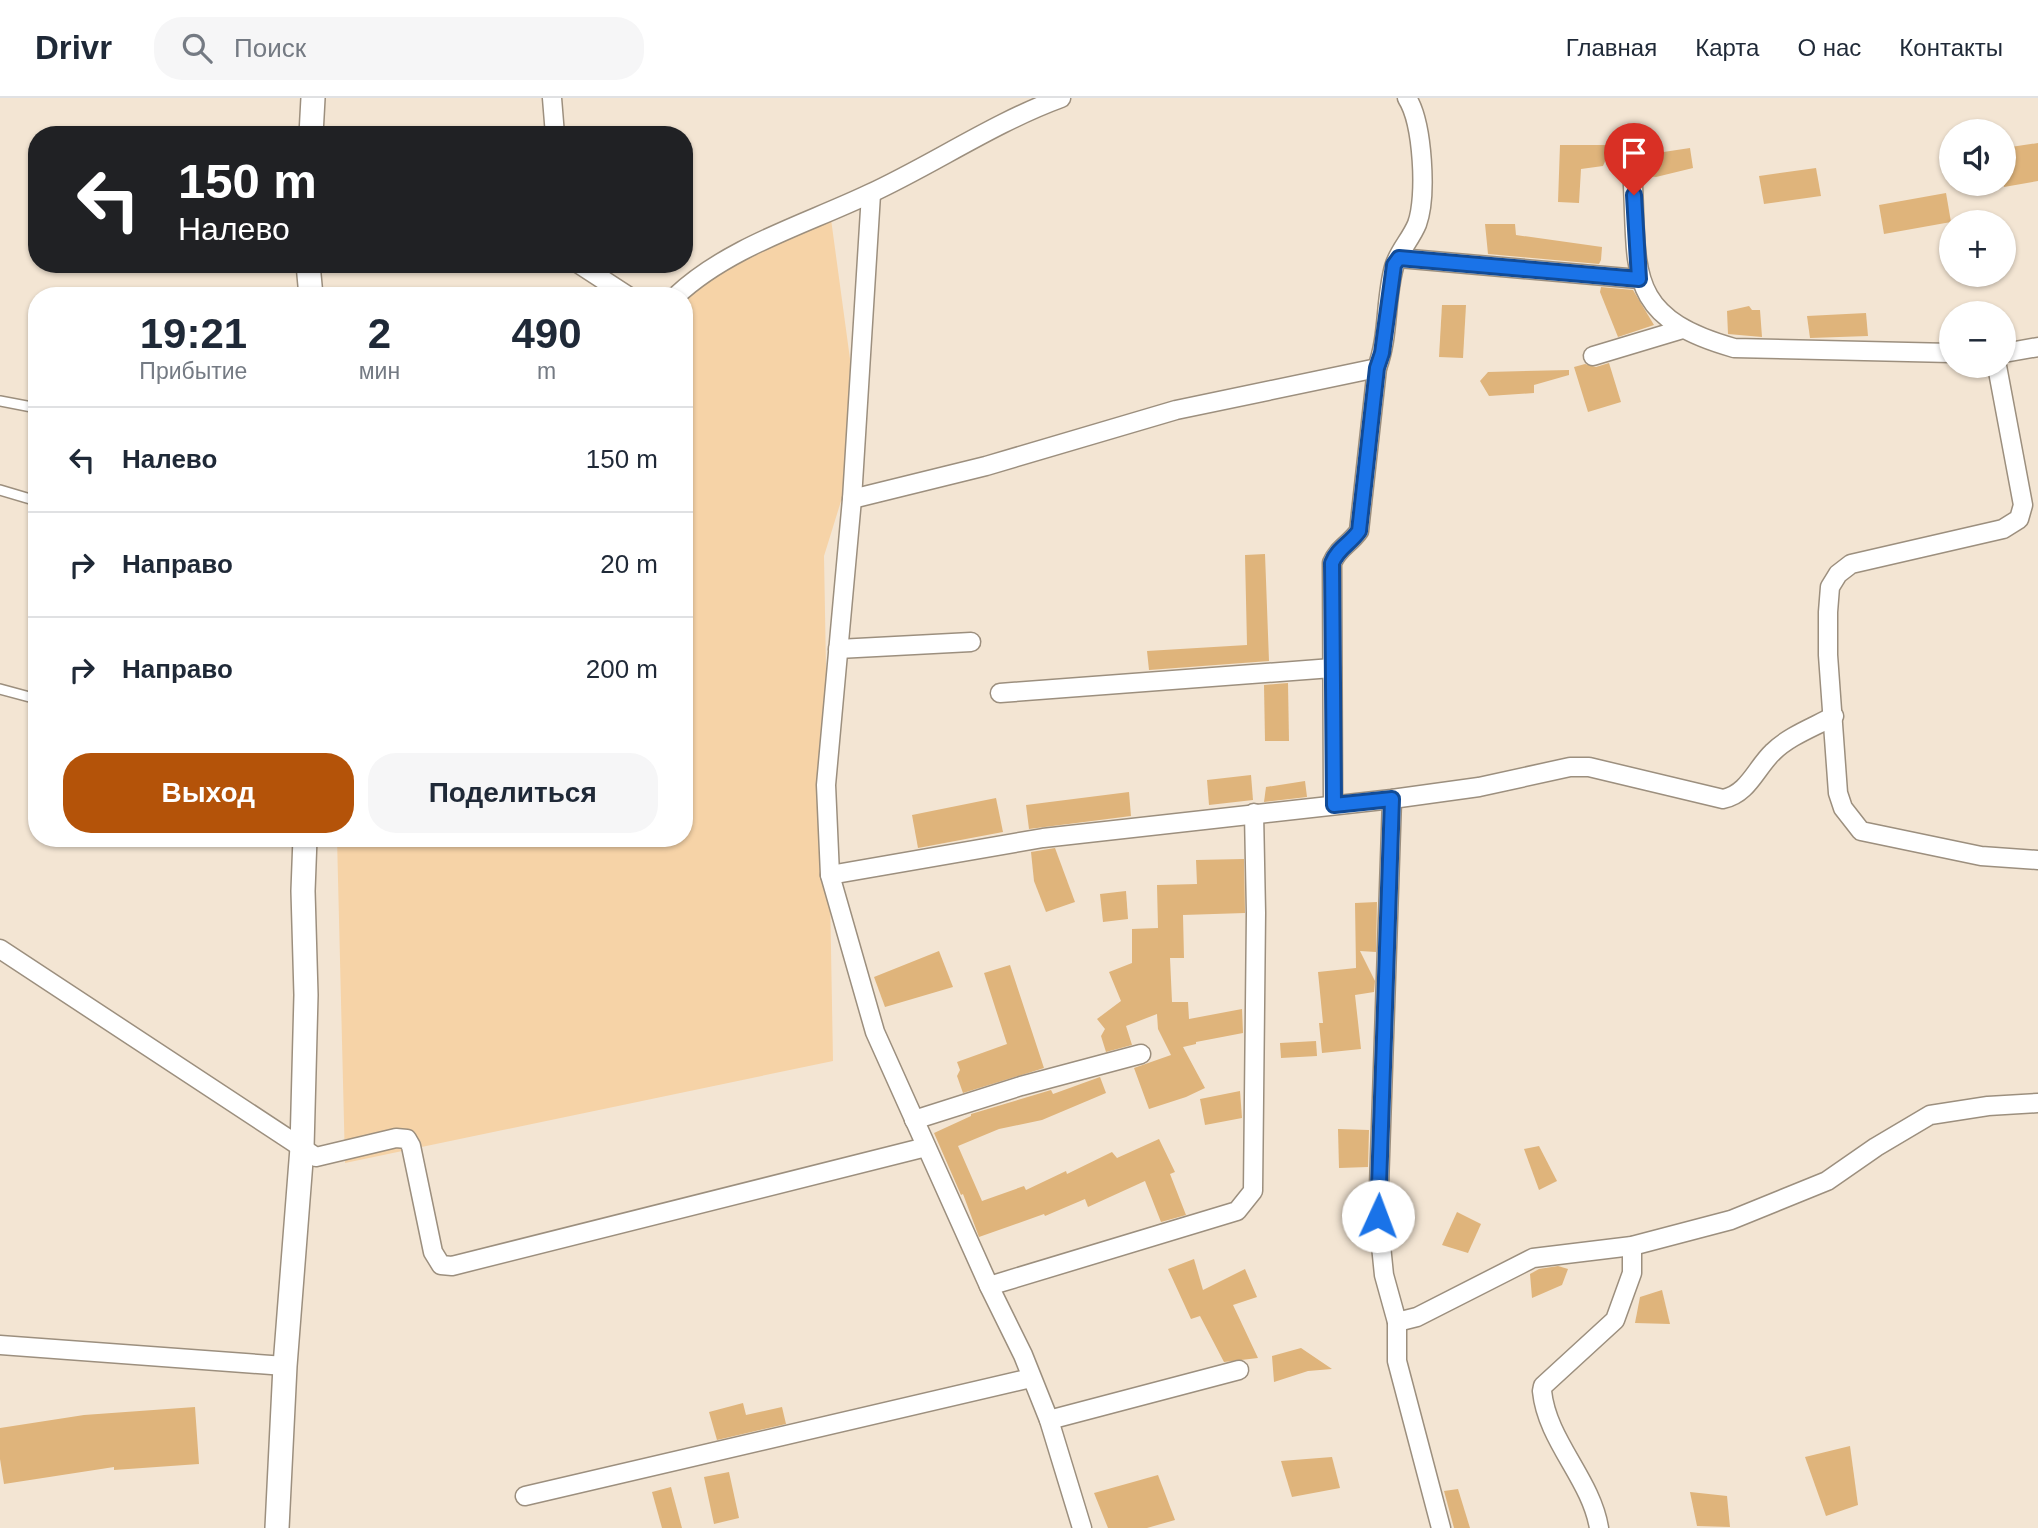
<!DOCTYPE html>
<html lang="ru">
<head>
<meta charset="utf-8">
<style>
  :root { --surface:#fff; --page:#f6f6f7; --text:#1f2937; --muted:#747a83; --line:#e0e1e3; --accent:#b45309 }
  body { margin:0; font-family:Arial,sans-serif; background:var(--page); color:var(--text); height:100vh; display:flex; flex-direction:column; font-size:26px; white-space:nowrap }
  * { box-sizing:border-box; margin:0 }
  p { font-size:23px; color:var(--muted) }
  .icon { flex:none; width:38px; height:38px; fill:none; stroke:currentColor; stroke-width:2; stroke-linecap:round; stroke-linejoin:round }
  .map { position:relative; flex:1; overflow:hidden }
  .panel { position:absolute; left:28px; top:189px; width:665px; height:560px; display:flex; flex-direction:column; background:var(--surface); border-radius:28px; box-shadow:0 2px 5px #0004 }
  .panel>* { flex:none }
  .banner { position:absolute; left:28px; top:28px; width:665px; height:147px; border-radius:28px; box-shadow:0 2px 5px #0004; background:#202124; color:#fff; overflow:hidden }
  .buttons { position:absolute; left:1939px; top:21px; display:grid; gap:14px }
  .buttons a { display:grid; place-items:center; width:77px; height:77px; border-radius:50%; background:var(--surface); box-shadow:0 2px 5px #0004; font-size:35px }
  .pin { position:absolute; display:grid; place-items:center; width:60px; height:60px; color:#fff; margin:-72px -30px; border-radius:50% 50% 50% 0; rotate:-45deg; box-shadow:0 0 7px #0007 }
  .pin .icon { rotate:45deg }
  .me { position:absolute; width:77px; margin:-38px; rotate:2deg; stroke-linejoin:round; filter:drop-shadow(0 0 5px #0008) }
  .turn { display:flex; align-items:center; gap:24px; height:147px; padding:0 35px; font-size:32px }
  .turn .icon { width:91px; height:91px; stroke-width:2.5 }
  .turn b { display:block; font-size:49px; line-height:60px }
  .eta { display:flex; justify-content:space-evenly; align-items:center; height:119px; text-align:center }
  .eta b { font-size:42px; font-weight:700; line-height:49px }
  .primary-button { display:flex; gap:14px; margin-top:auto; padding:14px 35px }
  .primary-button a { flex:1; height:80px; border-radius:28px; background:var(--accent); color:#fff; font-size:28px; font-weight:700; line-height:80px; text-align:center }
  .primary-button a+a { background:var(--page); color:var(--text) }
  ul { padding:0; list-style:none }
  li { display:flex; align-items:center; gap:21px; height:105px; padding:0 35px; border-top:2px solid var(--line) }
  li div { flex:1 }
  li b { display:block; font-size:26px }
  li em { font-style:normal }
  header { display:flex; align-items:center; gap:42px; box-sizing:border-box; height:98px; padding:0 35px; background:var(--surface); border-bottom:2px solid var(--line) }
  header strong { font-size:33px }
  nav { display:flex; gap:38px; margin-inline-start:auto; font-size:24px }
  .search { width:490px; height:63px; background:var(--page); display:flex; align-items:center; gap:18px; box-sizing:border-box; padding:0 24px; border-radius:28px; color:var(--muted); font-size:26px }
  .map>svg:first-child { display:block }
  .green { fill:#f6d3a7 }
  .building { fill:#dfb47b }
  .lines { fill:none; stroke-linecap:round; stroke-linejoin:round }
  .service-casing { stroke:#9c8f7e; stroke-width:12 }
  .minor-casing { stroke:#9c8f7e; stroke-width:21 }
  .tertiary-casing { stroke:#9c8f7e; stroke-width:26 }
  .service { stroke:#fff; stroke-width:9 }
  .minor { stroke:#fff; stroke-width:18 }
  .tertiary { stroke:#fff; stroke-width:23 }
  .route-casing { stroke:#114b97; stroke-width:18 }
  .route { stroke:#1a73e8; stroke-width:12 }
</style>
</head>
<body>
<header>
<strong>Drivr</strong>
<div class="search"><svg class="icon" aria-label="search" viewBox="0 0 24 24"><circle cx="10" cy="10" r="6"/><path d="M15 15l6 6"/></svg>Поиск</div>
<nav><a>Главная</a><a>Карта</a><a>О нас</a><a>Контакты</a></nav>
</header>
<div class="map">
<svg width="2038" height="1430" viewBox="0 0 2038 1430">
  <rect width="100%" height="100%" fill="#f3e5d3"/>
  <!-- green -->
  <polygon class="green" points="831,121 853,283 846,387 824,458 833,963 345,1065 337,740 684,740 684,205 712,177"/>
  <!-- building -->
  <g class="building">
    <polygon points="2038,45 2038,83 2004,89 2004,50"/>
    <polygon points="1560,47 1607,47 1607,59 1603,68 1581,71 1579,105 1558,104"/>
    <polygon points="1690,50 1693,70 1656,79 1644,78 1642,64 1637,58"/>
    <polygon points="1816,70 1821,98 1764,106 1759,78"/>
    <polygon points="1946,95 1951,124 1884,136 1879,107"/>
    <polygon points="1485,126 1515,126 1516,137 1602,149 1601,162 1599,166 1488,156"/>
    <polygon points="1601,189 1633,192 1654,227 1618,239 1600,194"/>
    <polygon points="1442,207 1466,207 1463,260 1439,259"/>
    <polygon points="1749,208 1752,212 1760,212 1762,239 1728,236 1727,213"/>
    <polygon points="1866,215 1868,238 1810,240 1807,218"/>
    <polygon points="1609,265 1621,304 1588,314 1574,269 1585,266 1596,269"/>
    <polygon points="1569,272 1569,277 1534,287 1534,295 1489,298 1480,283 1488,274"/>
    <polygon points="1265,456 1269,563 1149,572 1147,553 1247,547 1245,457"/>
    <polygon points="1288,585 1289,643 1265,643 1264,587"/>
    <polygon points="1251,677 1253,702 1209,707 1207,682"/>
    <polygon points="1305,683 1307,699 1264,704 1266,689"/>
    <polygon points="1129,694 1131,718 1029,731 1026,707"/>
    <polygon points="996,700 1003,734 918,750 912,717"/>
    <polygon points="1055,750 1075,804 1046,814 1034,783 1031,754"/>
    <polygon points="1244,761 1245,815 1183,817 1184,860 1170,860 1172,904 1188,904 1189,921 1242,911 1243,935 1196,944 1196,946 1183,949 1205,990 1186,999 1149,1011 1134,970 1171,957 1158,931 1157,916 1126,928 1132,947 1106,954 1101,938 1105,931 1097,921 1121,903 1109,874 1132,865 1132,831 1158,830 1157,787 1197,786 1196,762"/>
    <polygon points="1126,793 1128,821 1103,824 1100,796"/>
    <polygon points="1377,804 1376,854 1360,853 1375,883 1374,894 1355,897 1361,951 1322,955 1319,925 1323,925 1318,874 1356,870 1355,805"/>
    <polygon points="939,853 953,889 885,909 874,879"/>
    <polygon points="1010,867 1044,970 963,995 957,978 960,972 957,964 1007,946 984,875"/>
    <polygon points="1316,943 1317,958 1281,960 1280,945"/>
    <polygon points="1100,979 1106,995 1042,1022 999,1031 958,1048 982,1103 1024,1088 1026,1092 1066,1073 1067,1076 1112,1054 1117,1060 1159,1041 1175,1074 1170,1076 1186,1117 1161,1124 1145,1083 1088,1109 1085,1101 1045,1118 1044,1116 979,1139 963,1096 961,1097 934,1035 971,1018 971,1016 1051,992 1053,996"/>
    <polygon points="1240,993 1242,1020 1205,1027 1200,1001"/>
    <polygon points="1338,1031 1369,1032 1368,1069 1339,1070"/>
    <polygon points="1539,1048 1557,1083 1539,1092 1524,1051"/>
    <polygon points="1457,1114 1481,1126 1468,1155 1442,1147"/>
    <polygon points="1194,1161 1203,1192 1245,1171 1257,1199 1233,1207 1258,1260 1224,1264 1200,1218 1191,1221 1168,1171"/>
    <polygon points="1558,1168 1568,1171 1562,1187 1532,1200 1530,1176 1539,1171"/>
    <polygon points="1662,1192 1670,1226 1635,1225 1640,1199"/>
    <polygon points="1301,1250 1332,1271 1308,1273 1274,1284 1272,1258"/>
    <polygon points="743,1305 746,1317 782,1309 786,1326 717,1342 709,1314"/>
    <polygon points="195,1309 199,1366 114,1372 114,1369 4,1386 0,1361 0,1330 84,1317"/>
    <polygon points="1850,1348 1858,1407 1826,1418 1805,1359"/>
    <polygon points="1332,1359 1340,1390 1292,1399 1281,1363"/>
    <polygon points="729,1374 739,1420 714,1426 704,1379"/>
    <polygon points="1158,1377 1175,1422 1147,1430 1108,1430 1094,1395"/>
    <polygon points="671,1389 682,1430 662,1430 652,1394"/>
    <polygon points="1458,1391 1470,1430 1454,1430 1444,1393"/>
    <polygon points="1690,1394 1727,1398 1730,1429 1697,1428"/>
  </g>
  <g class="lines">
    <defs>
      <g id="service">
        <polyline points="0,303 37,310"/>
        <polyline points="0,392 37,403"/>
        <polyline points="0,591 37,601"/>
      </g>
      <g id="minor">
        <polyline points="552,0 555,37"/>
        <path d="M1632,70C1639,170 1620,218 1734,250L1951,255"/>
        <polyline points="871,96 852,401 826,687 830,777 875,934 989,1188 1023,1257 1049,1322 1082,1430"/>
        <polyline points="1399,160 1639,181"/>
        <polyline points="579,166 628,198"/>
        <path d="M676,198C728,149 806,126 869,96C934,66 993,25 1061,0"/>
        <polyline points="2004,255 2038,249"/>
        <polyline points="1593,258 1683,231"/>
        <polyline points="1997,268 2023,407 2019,421 2003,431 1851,466 1838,476 1830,489 1828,514 1828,557 1838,695 1843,710 1861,733 1981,758 2038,762"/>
        <path d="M852,401L986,368L1176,312L1377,270C1389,238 1385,202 1394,169C1398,154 1411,141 1417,126C1427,99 1423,25 1407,0"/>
        <polyline points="838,551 971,544"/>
        <polyline points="1000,595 1332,570"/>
        <polyline points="1392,701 1378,1118 1384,1177 1397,1224 1397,1263 1441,1430"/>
        <path d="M1333,707L1332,465C1338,450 1350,446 1359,433L1377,270"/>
        <path d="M830,777L1043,740L1392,701L1479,689L1570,669H1589L1723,701C1748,696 1756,670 1773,654C1789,638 1814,629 1834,618"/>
        <polyline points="0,851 316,1059 396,1040 407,1041 411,1048 433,1154 441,1167 452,1168 926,1049"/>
        <polyline points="914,1022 1021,988 1141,956"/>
        <polyline points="989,1188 1237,1113 1253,1093 1256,815 1254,715"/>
        <polyline points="1397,1224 1417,1219 1533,1160 1632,1148 1731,1122 1827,1083 1876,1049 1930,1017 1988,1008 2038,1005"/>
        <polyline points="0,1247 285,1268"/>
        <polyline points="1049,1322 1239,1272"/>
        <polyline points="525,1398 1031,1280"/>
        <path d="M1599,1430C1591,1381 1547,1343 1542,1293L1543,1288L1615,1222L1632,1175V1148"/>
      </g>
      <g id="tertiary">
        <polyline points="311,37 313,0"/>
        <polyline points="308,166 311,198"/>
        <polyline points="277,1430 285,1268 302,1050 306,897 303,793 305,740"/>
      </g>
    </defs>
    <!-- service casing -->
    <use href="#service" class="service-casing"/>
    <!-- minor casing -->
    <use href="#minor" class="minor-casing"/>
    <!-- tertiary casing -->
    <use href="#tertiary" class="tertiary-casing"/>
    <!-- service -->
    <use href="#service" class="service"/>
    <!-- minor -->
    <use href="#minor" class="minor"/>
    <!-- tertiary -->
    <use href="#tertiary" class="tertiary"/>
  </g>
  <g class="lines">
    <defs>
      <path id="route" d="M1378,1118L1392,701L1334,707L1332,465C1338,450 1350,446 1359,433L1377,270L1382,255L1394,167L1399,160L1639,181L1634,97"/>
    </defs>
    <!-- route casing -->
    <use href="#route" class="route-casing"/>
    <!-- route -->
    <use href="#route" class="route"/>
  </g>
</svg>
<div class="buttons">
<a><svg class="icon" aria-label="sound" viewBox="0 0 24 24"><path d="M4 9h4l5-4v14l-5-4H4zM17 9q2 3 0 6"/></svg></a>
<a>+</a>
<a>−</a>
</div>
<div class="pin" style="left:1634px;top:97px;background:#d93025"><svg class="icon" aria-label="arrive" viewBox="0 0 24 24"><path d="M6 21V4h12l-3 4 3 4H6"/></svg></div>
<svg class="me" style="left:1378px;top:1118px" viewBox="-20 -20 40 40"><circle r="19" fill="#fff"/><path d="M0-13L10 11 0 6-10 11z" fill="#1a73e8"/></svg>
<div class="banner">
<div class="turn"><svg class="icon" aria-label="left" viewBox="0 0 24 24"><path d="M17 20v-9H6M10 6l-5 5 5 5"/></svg><div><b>150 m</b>Налево</div></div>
</div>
<section class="panel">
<div class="eta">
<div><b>19:21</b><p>Прибытие</p></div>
<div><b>2</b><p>мин</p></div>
<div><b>490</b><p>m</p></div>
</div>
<ul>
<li><svg class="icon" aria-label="left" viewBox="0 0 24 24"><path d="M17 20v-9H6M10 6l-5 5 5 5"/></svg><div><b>Налево</b></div><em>150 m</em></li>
<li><svg class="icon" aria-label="right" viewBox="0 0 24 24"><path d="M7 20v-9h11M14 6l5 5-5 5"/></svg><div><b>Направо</b></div><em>20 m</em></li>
<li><svg class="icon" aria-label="right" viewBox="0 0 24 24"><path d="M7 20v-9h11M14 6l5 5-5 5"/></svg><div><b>Направо</b></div><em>200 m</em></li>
</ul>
<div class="primary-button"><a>Выход</a><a>Поделиться</a></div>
</section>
</div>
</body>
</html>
